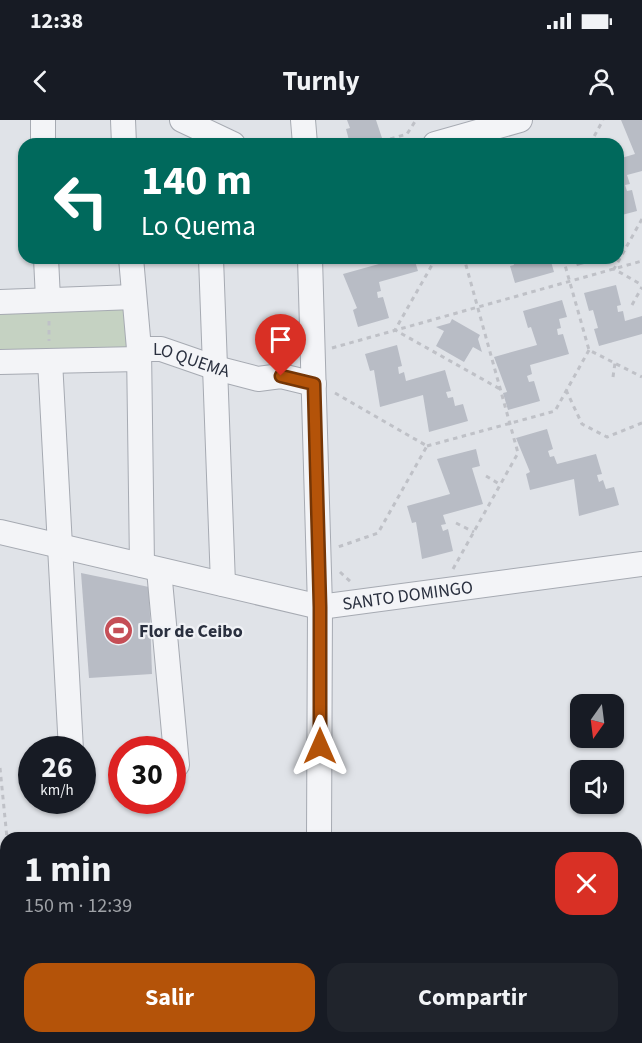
<!DOCTYPE html>
<html lang="es">
<head>
<meta charset="utf-8">
<style>
  :root { --surface:#171b24; --page:#20242c; --text:#f1f3f6; --muted:#9ea1a6; --accent:#b45309 }
  body { margin:0; font-family:"Source Sans 3",sans-serif; background:var(--page); color:var(--text); height:100vh; display:flex; flex-direction:column; font-size:22px; white-space:nowrap }
  * { box-sizing:border-box; margin:0 }
  p { font-size:20px; color:var(--muted) }
  .icon { flex:none; width:33px; height:33px; fill:none; stroke:currentColor; stroke-width:2; stroke-linecap:round; stroke-linejoin:round }
  .map { position:relative; flex:1; overflow:hidden }
  .sheet { position:absolute; left:0px; top:712px; width:642px; height:212px; display:flex; flex-direction:column; background:var(--surface); border-radius:18px 18px 0 0; box-shadow:0 2px 4px #0004 }
  .sheet>* { flex:none }
  .banner { position:absolute; left:18px; top:18px; width:606px; height:126px; border-radius:18px; box-shadow:0 2px 4px #0004; background:#00695c; color:#fff; overflow:hidden }
  .needle { width:39px; rotate:194deg }
  .tools { position:absolute; left:570px; top:574px; display:grid; gap:12px }
  .tools a { display:grid; place-items:center; width:54px; height:54px; border-radius:12px; background:var(--surface); box-shadow:0 2px 4px #0004; font-size:30px }
  .speed { position:absolute; left:18px; top:616px; display:flex; gap:12px; font-size:30px; font-weight:700; text-align:center }
  .speed>* { display:grid; place-content:center; width:78px; height:78px; border-radius:50%; background:var(--surface); box-shadow:0 2px 4px #0004; line-height:1 }
  .speed small { font-size:15px; font-weight:400 }
  .speed .limit { border:9px solid #d22; background:#fff; color:#111 }
  .pin { position:absolute; display:grid; place-items:center; width:51px; height:51px; color:#fff; margin:-62px -26px; border-radius:50% 50% 50% 0; rotate:-45deg; box-shadow:0 0 6px #0007 }
  .pin .icon { rotate:45deg }
  .me { position:absolute; width:66px; margin:-33px; rotate:0deg; stroke-linejoin:round; filter:drop-shadow(0 0 4px #0008) }
  .turn { display:flex; align-items:center; gap:21px; height:126px; padding:0 24px; font-size:27px }
  .turn .icon { width:78px; height:78px; stroke-width:2.5 }
  .turn b { display:block; font-size:42px; line-height:51px }
  .round { display:grid; place-items:center; flex:none; width:63px; height:63px; border-radius:18px; background:var(--page) }
  .headline { display:flex; align-items:center; justify-content:space-between; height:102px; padding:0 24px }
  h1 { font-size:36px; font-weight:700; line-height:45px }
  .button { display:flex; gap:12px; margin-top:auto; padding:12px 24px }
  .button a { flex:1; height:69px; border-radius:18px; background:var(--accent); color:#fff; font-size:24px; font-weight:700; line-height:69px; text-align:center }
  .button a+a { background:var(--page); color:var(--text) }
  .status { display:flex; justify-content:space-between; align-items:center; height:42px; padding:0 30px; background:var(--surface); direction:ltr }
  .status svg { height:16px; fill:currentColor }
  header { display:flex; justify-content:space-between; align-items:center; height:78px; padding:0 24px; background:var(--surface); font-size:27px; font-weight:700 }
  .map>svg:first-child { display:block }
  .green { fill:#c5d2c2 }
  .building { fill:#b8bcc5 }
  .lines { fill:none; stroke-linecap:round; stroke-linejoin:round }
  .minor-casing { stroke:#a6aab2; stroke-width:26 }
  .path { stroke:#bfc1c7; stroke-width:3; stroke-dasharray:4.5 4.5; stroke-linecap:butt }
  .minor { stroke:#f3f4f7; stroke-width:24 }
  .route-casing { stroke:#753606; stroke-width:15 }
  .route { stroke:#b45309; stroke-width:10 }
  .labels { text-anchor:middle; dominant-baseline:central; stroke-width:4.5; stroke-linejoin:round; paint-order:stroke }
  .street-label { font-size:18px; fill:#2a303f; stroke:#f0f2f6 }
  .poi-label { font-size:18px; font-weight:bold; fill:#2a303f; stroke:#f0f2f6; text-anchor:start }
</style>
</head>
<body>
<div class="status"><b>12:38</b><svg viewBox="0 0 49 12"><path d="M0 12V9h3v3zM5 12V6h3v6zM10 12V3h3v9zM15 12V0h3v12zM26 1h20v11H26zM47 4h2v5h-2z"/></svg></div>
<header><svg class="icon" aria-label="back" viewBox="0 0 24 24"><path d="M15 5l-7 7 7 7"/></svg>Turnly<svg class="icon" aria-label="person" viewBox="0 0 24 24"><circle cx="12" cy="8" r="4"/><path d="M4 21q1-7 8-7t8 7"/></svg></header>
<div class="map">
<svg width="642" height="923" viewBox="0 0 642 923">
  <rect width="100%" height="100%" fill="#e0e3e8"/>
  <!-- green -->
  <polygon class="green" points="129,185 132,234 0,237 0,189"/>
  <!-- building -->
  <g class="building">
    <polygon points="347,0 376,0 382,18 350,24 346,9 350,8"/>
    <polygon points="621,0 642,0 642,51 627,55 630,64 625,65 627,71 632,70 637,91 618,96 618,39 635,34"/>
    <polygon points="385,138 414,138 418,151 379,162 381,171 377,172 378,178 383,177 389,198 358,207 353,190 357,188 343,154 386,142"/>
    <polygon points="512,138 550,138 554,152 515,163 510,146 514,145"/>
    <polygon points="574,138 602,138 602,139 577,146"/>
    <polygon points="616,165 621,185 617,186 618,192 623,191 625,201 642,196 642,214 599,226 594,209 598,208 593,190 589,191 584,173"/>
    <polygon points="562,180 567,197 559,199 561,208 557,209 558,215 563,214 569,234 530,245 532,254 527,256 529,262 534,261 540,281 508,290 503,273 507,272 494,237 537,225 531,207 528,208 523,191"/>
    <polygon points="452,199 480,215 478,219 482,232 473,227 464,242 436,226 444,211 436,207 450,203"/>
    <polygon points="397,225 402,246 398,247 399,254 404,252 406,261 445,250 451,271 446,272 448,278 453,277 455,286 463,284 468,301 429,312 423,275 380,287 374,250 370,251 365,234"/>
    <polygon points="547,309 553,329 548,331 550,337 554,336 557,344 596,334 602,354 597,355 599,362 603,360 606,369 614,367 619,385 579,396 574,359 530,370 526,354 530,352 516,318"/>
    <polygon points="476,329 480,346 472,348 483,384 443,395 446,404 441,405 443,411 448,409 453,431 422,439 416,402 412,403 407,386 450,374 437,339"/>
    <polygon points="81,453 149,467 152,554 89,558"/>
  </g>
  <g class="lines">
    <defs>
      <g id="minor">
        <polyline points="43,0 43,24"/>
        <polyline points="123,0 124,24"/>
        <polyline points="182,0 233,24"/>
        <polyline points="303,0 305,24"/>
        <polyline points="435,24 520,0"/>
        <polyline points="46,138 48,179"/>
        <polyline points="131,138 139,229 142,445"/>
        <polyline points="211,138 223,464"/>
        <polyline points="310,138 320,487 319,718"/>
        <polyline points="0,182 134,177"/>
        <path id="s1" d="M139,229H161L216,248L258,259L281,256L314,264"/>
        <polyline points="50,241 71,630"/>
        <polyline points="0,242 139,239"/>
        <path id="s2" d="M0,412L320,487L642,444"/>
        <polyline points="159,450 177,645"/>
        <polyline points="636,778 642,778"/>
        <polyline points="319,918 319,923"/>
      </g>
    </defs>
    <!-- minor casing -->
    <use href="#minor" class="minor-casing"/>
    <!-- path -->
    <g class="path">
      <polyline points="373,24 407,14 416,0"/>
      <polyline points="590,24 603,0"/>
      <polyline points="642,99 614,149 642,165"/>
      <polyline points="436,138 395,210 500,269"/>
      <polyline points="563,138 589,230 642,257"/>
      <polyline points="632,185 642,167"/>
      <polyline points="49,201 49,221"/>
      <polyline points="332,228 642,141"/>
      <polyline points="613,257 615,243"/>
      <polyline points="566,270 582,304 607,317 642,303"/>
      <polyline points="335,273 427,326 378,413 338,427"/>
      <polyline points="427,326 555,291 589,230"/>
      <polyline points="486,356 501,365"/>
      <polyline points="456,403 474,412"/>
      <polyline points="453,449 518,333 464,138"/>
      <polyline points="340,452 352,463"/>
      <polyline points="0,648 7,718"/>
      <polyline points="0,732 6,732"/>
      <polyline points="0,913 6,889"/>
    </g>
    <!-- minor -->
    <use href="#minor" class="minor"/>
  </g>
  <g class="lines">
    <defs>
      <polyline id="route" points="281,256 314,264 320,487 320,626"/>
    </defs>
    <!-- route casing -->
    <use href="#route" class="route-casing"/>
    <!-- route -->
    <use href="#route" class="route"/>
  </g>
  <!-- icons -->
  <defs>
    <symbol id="stadium-disc" viewBox="-11 -11 22 22"><circle r="9.5" fill="#c54e56" stroke="#f0f2f6"/><path d="M0-5a6.5 5 0 1 0 0 10a6.5 5 0 1 0 0-10ZM-3.5-1.8h7v3.6h-7Z" fill="#fff"/></symbol>
  </defs>
  <g fill-rule="evenodd">
    <use href="#stadium-disc" x="102" y="494" width="33" height="33"/>
  </g>
  <g class="labels">
    <!-- street labels -->
    <g class="street-label">
      <text stroke="none"><textPath href="#s1" startOffset="54">LO QUEMA</textPath></text>
      <text stroke="none"><textPath href="#s2" startOffset="417">SANTO DOMINGO</textPath></text>
    </g>
    <!-- poi labels -->
    <g class="poi-label">
      <text x="139" y="511">Flor de Ceibo</text>
    </g>
  </g>
</svg>
<div class="tools">
<a><svg class="needle" viewBox="-14 -14 28 28"><path d="M0-13l5 13h-10z" fill="#e53935"/><path d="M0 13l5-13h-10z" fill="#9ea1a6"/></svg></a>
<a><svg class="icon" aria-label="sound" viewBox="0 0 24 24"><path d="M4 9h4l5-4v14l-5-4H4zM17 9q2 3 0 6"/></svg></a>
</div>
<div class="speed"><div>26<small>km/h</small></div><div class="limit">30</div></div>
<div class="pin" style="left:281px;top:256px;background:#d93025"><svg class="icon" aria-label="arrive" viewBox="0 0 24 24"><path d="M6 21V4h12l-3 4 3 4H6"/></svg></div>
<svg class="me" style="left:320px;top:626px" viewBox="-20 -20 40 40"><path d="M0-17L14 15 0 8-14 15z" fill="#b45309" stroke="#fff" stroke-width="4"/></svg>
<div class="banner">
<div class="turn"><svg class="icon" aria-label="left" viewBox="0 0 24 24"><path d="M17 20v-9H6M10 6l-5 5 5 5"/></svg><div><b>140 m</b>Lo Quema</div></div>
</div>
<section class="sheet">
<div class="headline"><div><h1>1 min</h1><p>150 m · 12:39</p></div><a class="round" style="background:#d93025;color:#fff"><svg class="icon" aria-label="close" viewBox="0 0 24 24"><path d="M6 6l12 12M18 6L6 18"/></svg></a></div>
<div class="button"><a>Salir</a><a>Compartir</a></div>
</section>
</div>
</body>
</html>
